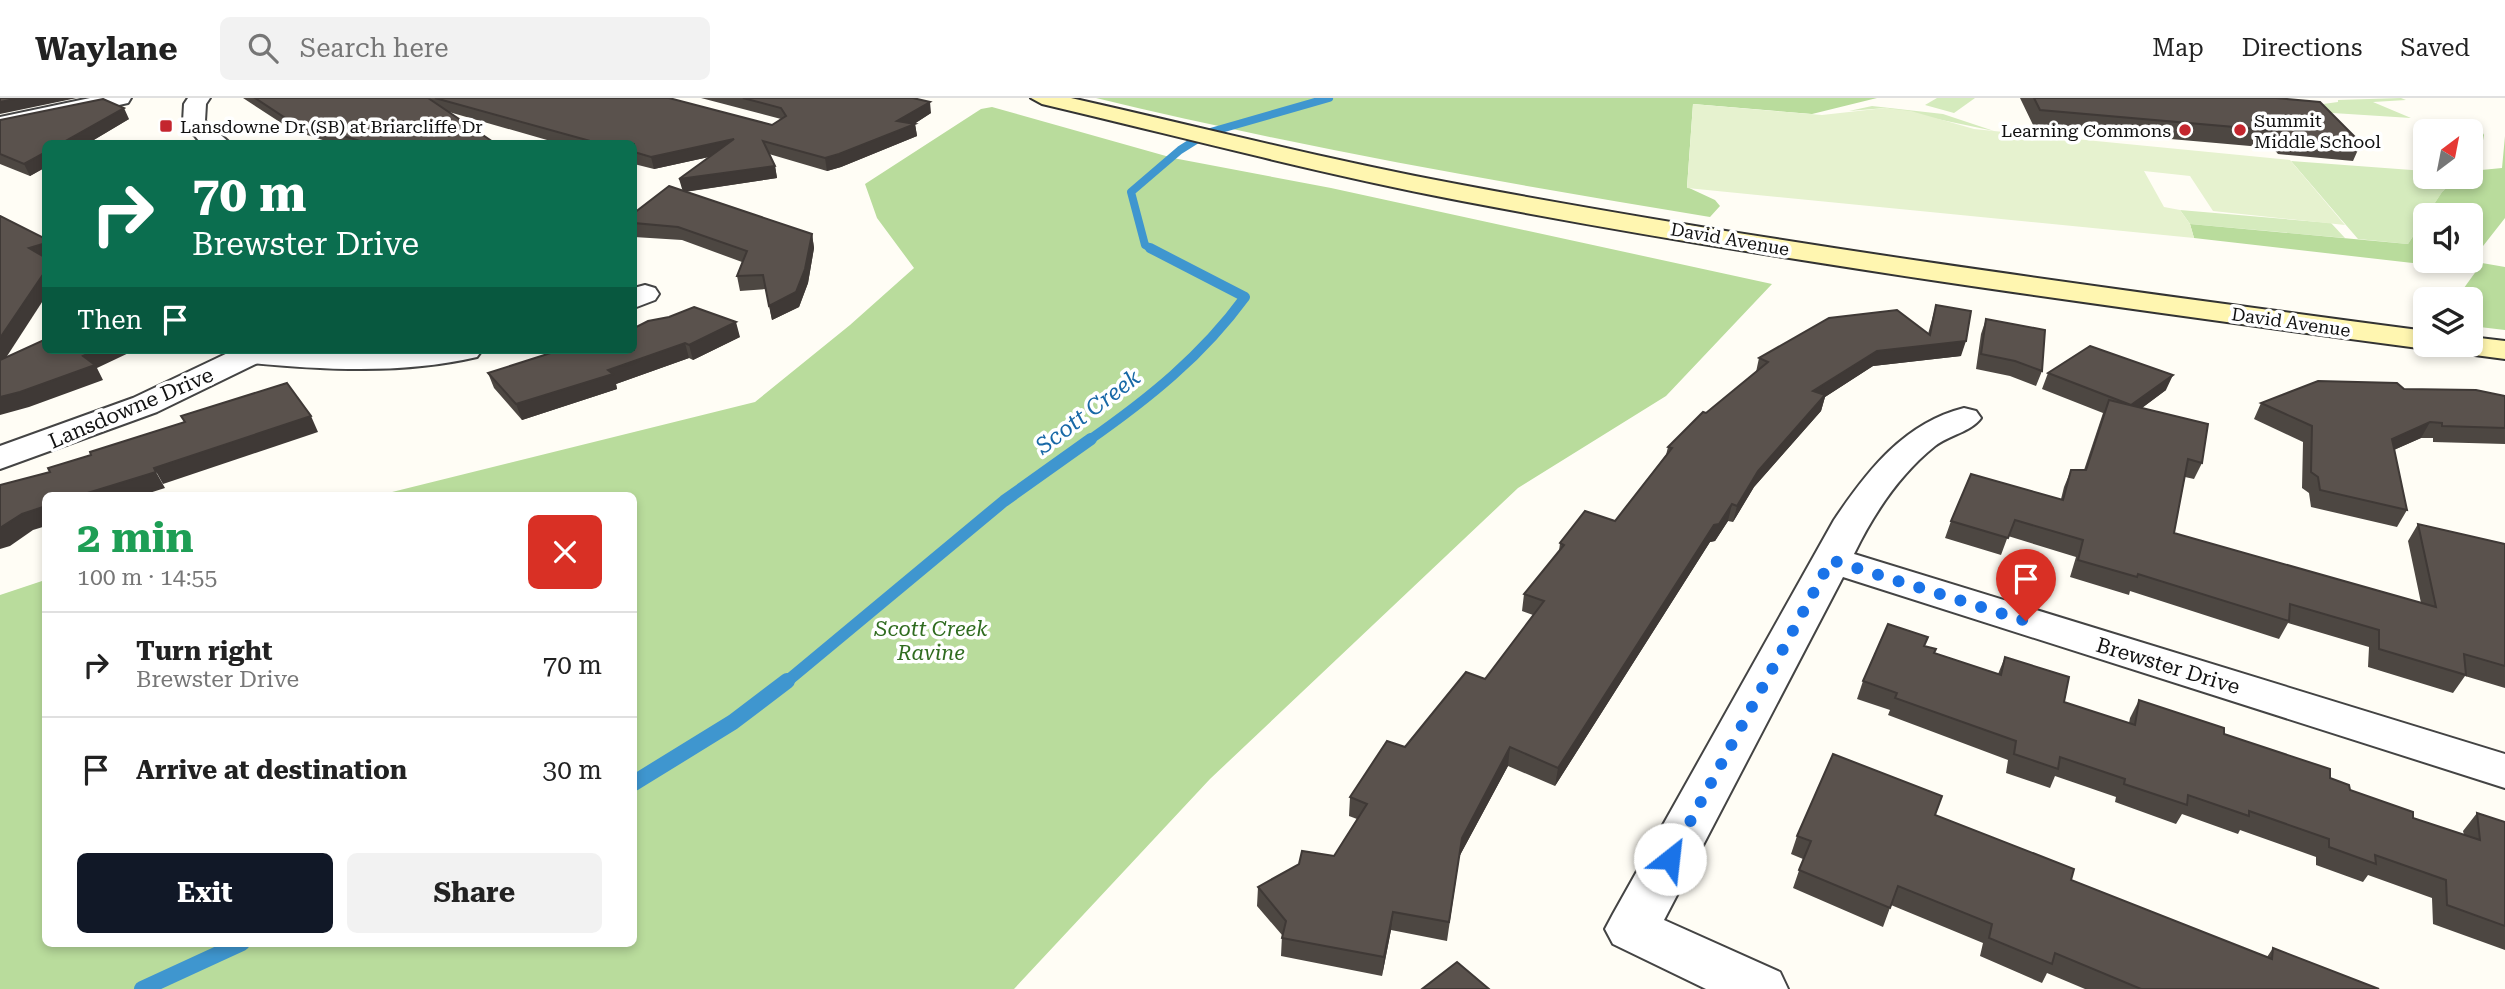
<!DOCTYPE html>
<html lang="en">
<head>
<meta charset="utf-8">
<style>
  :root { --surface:#fff; --page:#f2f2f2; --text:#222; --muted:#767676; --line:#e0e0e0; --accent:#111827 }
  body { margin:0; font-family:"Roboto Serif",serif; background:var(--page); color:var(--text); height:100vh; display:flex; flex-direction:column; font-size:26px; white-space:nowrap }
  * { box-sizing:border-box; margin:0 }
  p { font-size:23px; color:var(--muted) }
  .icon { flex:none; width:38px; height:38px; fill:none; stroke:currentColor; stroke-width:2; stroke-linecap:round; stroke-linejoin:round }
  .map { position:relative; flex:1; overflow:hidden }
  .drawer { position:absolute; left:42px; top:394px; width:595px; height:455px; display:flex; flex-direction:column; background:var(--surface); border-radius:10px; box-shadow:0 4px 10px #0003 }
  .drawer>* { flex:none }
  .banner { position:absolute; left:42px; top:42px; width:595px; height:214px; border-radius:10px; box-shadow:0 4px 10px #0003; background:#0b6e4f; color:#fff; overflow:hidden }
  .needle { width:46px; rotate:32deg }
  .controls { position:absolute; left:2413px; top:21px; display:grid; gap:14px }
  .controls a { display:grid; place-items:center; width:70px; height:70px; border-radius:10px; background:var(--surface); box-shadow:0 4px 10px #0003; font-size:35px }
  .pin { position:absolute; display:grid; place-items:center; width:60px; height:60px; color:#fff; margin:-72px -30px; border-radius:50% 50% 50% 0; rotate:-45deg; box-shadow:0 0 7px #0007 }
  .pin .icon { rotate:45deg }
  .me { position:absolute; width:77px; margin:-38px; rotate:29deg; stroke-linejoin:round; filter:drop-shadow(0 0 5px #0008) }
  .turn { display:flex; align-items:center; gap:24px; height:147px; padding:0 35px; font-size:32px }
  .turn .icon { width:91px; height:91px; stroke-width:2.5 }
  .turn b { display:block; font-size:49px; line-height:60px }
  .then { display:flex; align-items:center; height:66px; padding:0 35px; background:#0003; gap:14px; font-size:26px }
  .round { display:grid; place-items:center; flex:none; width:74px; height:74px; border-radius:10px; background:var(--page) }
  .head { display:flex; align-items:center; justify-content:space-between; height:119px; padding:0 35px }
  h1 { font-size:42px; font-weight:700; line-height:52px; color:#1e9e55 }
  .primary-button { display:flex; gap:14px; margin-top:auto; padding:14px 35px }
  .primary-button a { flex:1; height:80px; border-radius:10px; background:var(--accent); color:#fff; font-size:28px; font-weight:700; line-height:80px; text-align:center }
  .primary-button a+a { background:var(--page); color:var(--text) }
  ul { padding:0; list-style:none }
  li { display:flex; align-items:center; gap:21px; height:105px; padding:0 35px; border-top:2px solid var(--line) }
  li div { flex:1 }
  li b { display:block; font-size:26px }
  li em { font-style:normal }
  header { display:flex; align-items:center; gap:42px; box-sizing:border-box; height:98px; padding:0 35px; background:var(--surface); border-bottom:2px solid var(--line) }
  header strong { font-size:33px }
  nav { display:flex; gap:38px; margin-inline-start:auto; font-size:24px }
  .search { width:490px; height:63px; background:var(--page); display:flex; align-items:center; gap:18px; box-sizing:border-box; padding:0 24px; border-radius:10px; color:var(--muted); font-size:26px }
  .map>svg:first-child { display:block }
  .green { fill:#d5ebbd }
  .forest { fill:#b9dc9c }
  .pitch { fill:#e6f2cf }
  .lines { fill:none; stroke-linecap:round; stroke-linejoin:round }
  .stream-far3 { stroke:#3f96cf; stroke-width:8 }
  .stream-far2 { stroke:#3f96cf; stroke-width:10 }
  .stream-far1 { stroke:#3f96cf; stroke-width:12 }
  .stream { stroke:#3f96cf; stroke-width:16 }
  .minor-casing { stroke:#444; stroke-width:4 }
  .tertiary-casing { stroke:#444; stroke-width:4 }
  .secondary-casing { stroke:#333; stroke-width:4 }
  .minor { fill:#fff; fill-rule:evenodd }
  .tertiary { fill:#fff; fill-rule:evenodd }
  .secondary { fill:#fff6b0; fill-rule:evenodd }
  .wall { fill:#4d4742 }
  .shaded-wall { fill:#3f3936 }
  .building { fill:#5a524d; stroke:#3f3936; stroke-width:2 }
  .route { stroke:#1a73e8; stroke-width:12; stroke-dasharray:0 21.6 }
  .poi-dot { fill:#c4262e; stroke:#fff; stroke-width:2.5 }
  .labels { text-anchor:middle; dominant-baseline:central; stroke-width:7; stroke-linejoin:round; paint-order:stroke }
  .far-poi-label { font-size:18px; fill:#111; stroke:#fff; text-anchor:start }
  .far-street-label { font-size:18px; fill:#111; stroke:#fff }
  .street-label { font-size:21px; fill:#111; stroke:#fff }
  .park-label { font-size:21px; font-style:italic; fill:#2f6b1f; stroke:#fff }
  .water-label { font-size:23px; font-style:italic; fill:#1768a6; stroke:#fff }
</style>
</head>
<body>
<header>
<strong>Waylane</strong>
<div class="search"><svg class="icon" aria-label="search" viewBox="0 0 24 24"><circle cx="10" cy="10" r="6"/><path d="M15 15l6 6"/></svg>Search here</div>
<nav><a>Map</a><a>Directions</a><a>Saved</a></nav>
</header>
<div class="map">
<svg width="2505" height="891" viewBox="0 0 2505 891">
  <rect width="100%" height="100%" fill="#fffdf5"/>
  <!-- green -->
  <g class="green">
    <polygon points="1937,0 1975,0 1954,15 1925,7"/>
    <polygon points="2401,0 2406,2 2373,4 2411,20 2317,14 2323,6 2338,4 2338,2"/>
    <polygon points="1872,8 1943,16 1994,33 1885,10 1849,13"/>
    <polygon points="2291,63 2425,73 2426,79 2458,79 2442,94 2408,146 2358,141"/>
    <polygon points="2180,112 2331,125 2345,140 2190,126"/>
  </g>
  <!-- forest -->
  <g class="forest">
    <path d="M1096,0H1877L1812,16L1693,6L1687,89L1715,102L1720,108L1710,119C1504,85 1299,49 1096,0Z"/>
    <polygon points="992,9 1173,60 1331,90 1772,186 1666,298 1518,390 1210,681 1014,891 0,891 0,497 45,482 46,845 634,845 634,397 380,397 755,304 850,227 914,170 877,120 865,86 981,11"/>
    <polygon points="2479,28 2484,37 2480,58 2471,52 2471,33 2446,33 2443,30"/>
    <polygon points="2505,38 2505,120 2465,171 2194,140 2190,126 2408,146 2425,120 2426,163 2471,163 2471,117 2427,117 2442,94 2458,79 2471,79 2471,73 2502,70"/>
    <polygon points="2482,165 2505,169 2505,232 2471,228 2471,201 2456,201"/>
  </g>
  <!-- pitch -->
  <polygon class="pitch" points="1693,6 1822,17 1885,10 1911,13 1974,31 2290,62 2345,127 2213,113 2190,78 2144,73 2164,109 2180,112 2190,126 2194,140 1687,90"/>
  <g class="lines">
    <!-- stream-far3 -->
    <polyline class="stream-far3" points="1154,152 1145,147 1131,94 1180,52 1207,35 1329,0"/>
    <!-- stream-far2 -->
    <path class="stream-far2" d="M1088,343C1148,301 1202,258 1245,199L1150,150"/>
    <!-- stream-far1 -->
    <polyline class="stream-far1" points="785,585 1004,403 1091,341"/>
    <!-- stream -->
    <g class="stream">
      <polyline points="634,685 733,624 787,583"/>
      <polyline points="142,891 242,845"/>
    </g>
    <defs>
      <g id="minor">
        <polygon points="90,0 131,0 128,5 0,33 0,19"/>
        <polygon points="645,187 655,190 659,196 655,202 634,210 634,190"/>
        <path d="M239,252H482L477,259C405,276 325,272 252,265L241,263L236,256Z"/>
        <path d="M1964,310L1976,313L1981,320C1971,334 1949,337 1935,348C1899,377 1874,415 1854,456L2505,656V690L1843,479L1664,822L1780,874L1788,891H1706L1613,846L1605,831L1613,816L1834,422C1867,373 1904,325 1964,310Z"/>
      </g>
      <g id="tertiary">
        <polygon points="188,0 210,0 206,6 205,23 231,46 200,44 183,24 184,6"/>
        <polygon points="234,252 275,252 270,259 157,314 0,371 0,348 133,300"/>
      </g>
      <g id="secondary">
        <path d="M1031,0H1071C1201,29 1331,63 1462,87C1781,147 2104,190 2426,233V247H2438L2426,251C2104,208 1781,164 1462,103C1321,76 1182,39 1042,6Z"/>
        <polygon points="2471,239 2505,243 2505,261 2452,254 2448,247 2471,247"/>
      </g>
    </defs>
    <!-- minor casing -->
    <use href="#minor" class="minor-casing"/>
    <!-- tertiary casing -->
    <use href="#tertiary" class="tertiary-casing"/>
    <!-- secondary casing -->
    <use href="#secondary" class="secondary-casing"/>
    <!-- minor -->
    <use href="#minor" class="minor"/>
    <!-- tertiary -->
    <use href="#tertiary" class="tertiary"/>
    <!-- secondary -->
    <use href="#secondary" class="secondary"/>
  </g>
  <!-- wall -->
  <g class="wall">
    <polygon points="243,0 669,0 772,27 781,21 701,0 913,0 931,15 914,26 915,26 917,38 841,69 827,73 769,56 775,68 777,80 685,94 812,136 814,150 808,185 799,209 772,222 766,191 740,193 737,178 742,164 682,142 634,139 634,115 682,93 709,59 654,71 634,66 634,46 561,46 449,14 496,46 335,46 292,32"/>
    <polygon points="2020,0 2276,0 2361,45 2353,63 2278,56 2273,50 2034,29"/>
    <polygon points="129,21 87,46 46,46 46,69 30,78 0,66 0,22"/>
    <polygon points="1936,207 1961,258 1873,268 1825,299 1821,313 1754,389 1733,424 1728,423 1715,443 1710,444 1555,688 1508,668 1459,759 1447,843 1391,832 1382,878 1281,858 1282,837 1257,808 1258,789 1334,758 1357,721 1349,718 1350,699 1405,649 1485,581 1533,517 1522,513 1524,496 1559,453 1560,445 1615,423 1666,357 1668,349 1706,315 1756,274 1759,260 1928,236"/>
    <polygon points="1986,221 2042,273 2036,288 2010,278 1976,271 1981,236"/>
    <polygon points="740,239 693,262 689,260 616,286 617,291 522,322 494,290 488,275 560,252"/>
    <polygon points="2048,275 2166,292 2142,310 2202,365 2194,381 2185,379 2174,435 2421,505 2408,443 2418,426 2505,446 2505,590 2465,578 2453,595 2368,569 2369,549 2288,525 2279,541 2130,493 2129,497 2070,479 2076,459 2008,438 2001,457 1945,440 1951,423 2061,401 2064,389 2071,372 2084,372 2103,315 2042,291"/>
    <polygon points="2404,291 2505,298 2505,346 2433,344 2433,340 2421,340 2394,352 2407,412 2397,429 2311,409 2309,395 2302,390 2303,344 2254,321 2261,305"/>
    <polygon points="1925,548 1934,555 1998,576 2005,559 2064,604 2129,625 2130,620 2139,602 2224,636 2330,680 2350,692 2413,720 2464,737 2463,733 2477,715 2505,724 2505,852 2433,826 2432,800 2368,777 2363,784 2316,767 2316,759 2240,732 2238,736 2182,716 2176,726 2115,704 2116,699 2055,678 2050,690 2006,675 2008,662 1888,617 1890,612 1857,601 1863,583"/>
    <polygon points="1935,717 2071,782 2267,859 2273,850 2379,891 2085,891 2047,875 2042,885 1980,858 1983,845 1891,807 1883,829 1793,790 1803,761 1791,756 1797,738"/>
  </g>
  <!-- shaded-wall -->
  <g class="shaded-wall">
    <polygon points="19,0 77,0 0,16 0,4"/>
    <polygon points="930,4 931,15 911,28 915,26 917,38 841,69 827,73 825,60 897,23"/>
    <polygon points="124,10 129,21 87,46 60,46"/>
    <polygon points="734,41 736,53 654,71 651,59"/>
    <polygon points="46,54 46,69 30,78 24,66"/>
    <polygon points="775,68 777,80 683,94 679,81"/>
    <polygon points="812,136 814,150 808,185 799,209 772,222 769,208"/>
    <polygon points="46,145 46,161 29,150"/>
    <polygon points="46,172 46,198 0,269 0,240"/>
    <polygon points="736,224 740,239 693,262 689,247"/>
    <polygon points="1966,243 1961,258 1873,268 1825,299 1821,313 1754,389 1733,424 1737,408 1758,373 1813,293 1877,253"/>
    <polygon points="685,245 689,260 616,286 617,291 522,322 516,306 608,272"/>
    <polygon points="96,252 135,252 97,270 103,282 29,309 0,317 0,299"/>
    <polygon points="2173,277 2166,292 2124,323 2131,307"/>
    <polygon points="311,318 318,334 163,386 154,370"/>
    <polygon points="2430,324 2421,340 2382,357 2392,341"/>
    <polygon points="156,374 165,390 143,397 81,397"/>
    <polygon points="1732,406 1728,423 1715,443 1710,444 1555,688 1558,670 1714,427"/>
    <polygon points="46,408 46,428 33,432 10,448 0,451 0,430 22,416"/>
    <polygon points="1510,649 1508,668 1459,759 1447,843 1462,740"/>
    <polygon points="1393,814 1391,832 1382,878 1384,859"/>
  </g>
  <!-- building -->
  <g class="building">
    <polygon points="0,0 19,0 0,4"/>
    <polygon points="255,0 428,0 496,46 370,46 287,21"/>
    <polygon points="435,0 669,0 772,27 786,18 781,10 743,0 913,0 930,4 897,23 915,26 839,56 825,60 763,43 775,68 679,81 734,41 651,59 634,54 634,46 601,46"/>
    <polygon points="2034,0 2276,0 2320,4 2361,45 2285,39 2280,33 2040,12"/>
    <polygon points="103,1 124,10 60,46 46,46 46,54 24,66 0,56 0,22"/>
    <polygon points="669,88 812,136 805,171 796,194 769,208 763,177 737,178 747,153 678,129 634,125 634,115"/>
    <polygon points="0,118 46,141 46,145 29,150 46,160 46,172 0,240"/>
    <polygon points="1936,207 1971,213 1966,243 1877,253 1813,293 1825,297 1758,373 1737,408 1732,406 1719,426 1714,427 1558,670 1510,649 1462,740 1449,824 1393,814 1384,859 1282,840 1286,823 1258,789 1299,766 1302,753 1334,758 1367,706 1350,699 1387,643 1405,649 1466,574 1485,581 1544,503 1524,496 1564,447 1560,445 1585,413 1615,423 1672,350 1668,349 1703,314 1706,315 1768,264 1759,260 1829,220 1897,212 1930,237"/>
    <polygon points="694,209 736,224 689,247 685,245 608,272 613,276 516,306 488,275 560,252 634,252 634,230 648,223 669,219"/>
    <polygon points="1986,221 2045,232 2042,273 2015,263 1981,256"/>
    <polygon points="46,241 46,252 96,252 83,258 95,267 20,294 0,299 0,262"/>
    <polygon points="2090,248 2173,277 2131,307 2048,275"/>
    <polygon points="2318,283 2397,285 2404,291 2476,292 2505,298 2505,330 2442,328 2442,325 2430,324 2392,341 2407,412 2320,392 2318,379 2311,374 2312,328 2261,305"/>
    <polygon points="287,285 311,318 154,370 156,374 81,397 46,397 46,408 22,416 0,430 0,387 50,374 48,370 91,357 90,354 185,324 181,318"/>
    <polygon points="2109,302 2208,326 2202,365 2188,361 2174,435 2436,509 2418,426 2505,446 2505,568 2464,556 2466,577 2379,551 2379,532 2290,506 2289,523 2138,476 2137,479 2078,462 2083,442 2015,422 2008,440 1951,423 1971,376 2063,402 2071,372 2086,372"/>
    <polygon points="1888,526 1928,539 1924,548 1936,551 1934,555 2001,577 2005,559 2069,579 2064,604 2135,627 2139,602 2224,630 2224,636 2330,671 2330,680 2349,687 2350,692 2413,714 2413,720 2480,742 2477,715 2505,724 2505,828 2447,807 2446,782 2375,757 2376,766 2329,749 2329,741 2249,713 2249,718 2188,697 2187,707 2124,686 2125,681 2060,659 2058,671 2014,656 2016,643 1895,600 1897,595 1863,583"/>
    <polygon points="1833,656 1942,698 1935,717 2074,771 2071,782 2272,861 2273,850 2379,891 2141,891 2055,855 2052,866 1989,840 1992,826 1898,788 1890,810 1799,772 1811,743 1797,738"/>
    <polygon points="1457,864 1489,891 1422,891"/>
  </g>
  <g class="lines">
    <!-- route -->
    <polyline class="route" points="1670,761 1831,462 2026,523"/>
  </g>
  <!-- markers -->
  <g class="poi-dot">
    <rect x="159" y="21" width="14" height="14" rx="3.5"/>
    <circle cx="2185" cy="32" r="7"/>
    <circle cx="2240" cy="32" r="7"/>
  </g>
  <g class="labels">
    <!-- far-poi labels -->
    <g class="far-poi-label">
      <text x="2254" y="22">Summit<tspan x="2254" dy="21">Middle School</tspan></text>
      <text x="180" y="28">Lansdowne Dr (SB) at Briarcliffe Dr</text>
      <text x="2171" y="32" text-anchor="end">Learning Commons</text>
    </g>
    <!-- far-street labels -->
    <g class="far-street-label">
      <text transform="translate(1730 141) rotate(10)">David Avenue</text>
      <text transform="translate(2291 224) rotate(8)">David Avenue</text>
    </g>
    <!-- street labels -->
    <g class="street-label">
      <text transform="translate(131 310) rotate(-23)">Lansdowne Drive</text>
      <text transform="translate(2168 568) rotate(17)">Brewster Drive</text>
    </g>
    <!-- park labels -->
    <g class="park-label">
      <text x="931" y="531">Scott Creek<tspan x="931" dy="24">Ravine</tspan></text>
    </g>
    <!-- water labels -->
    <g class="water-label">
      <text transform="translate(1088 314) rotate(-37)">Scott Creek</text>
    </g>
  </g>
</svg>
<div class="controls">
<a><svg class="needle" viewBox="-14 -14 28 28"><path d="M0-13l5 13h-10z" fill="#e53935"/><path d="M0 13l5-13h-10z" fill="#767676"/></svg></a>
<a><svg class="icon" aria-label="sound" viewBox="0 0 24 24"><path d="M4 9h4l5-4v14l-5-4H4zM17 9q2 3 0 6"/></svg></a>
<a><svg class="icon" aria-label="layers" viewBox="0 0 24 24"><path d="M12 4l9 5-9 5-9-5zM3 14l9 5 9-5"/></svg></a>
</div>
<div class="pin" style="left:2026px;top:523px;background:#d93025"><svg class="icon" aria-label="arrive" viewBox="0 0 24 24"><path d="M6 21V4h12l-3 4 3 4H6"/></svg></div>
<svg class="me" style="left:1670px;top:761px" viewBox="-20 -20 40 40"><circle r="19" fill="#fff"/><path d="M0-13L10 11 0 6-10 11z" fill="#1a73e8"/></svg>
<div class="banner">
<div class="turn"><svg class="icon" aria-label="right" viewBox="0 0 24 24"><path d="M7 20v-9h11M14 6l5 5-5 5"/></svg><div><b>70 m</b>Brewster Drive</div></div>
<div class="then">Then<svg class="icon" aria-label="arrive" viewBox="0 0 24 24"><path d="M6 21V4h12l-3 4 3 4H6"/></svg></div>
</div>
<section class="drawer">
<div class="head"><div><h1>2 min</h1><p>100 m · 14:55</p></div><a class="round" style="background:#d93025;color:#fff"><svg class="icon" aria-label="close" viewBox="0 0 24 24"><path d="M6 6l12 12M18 6L6 18"/></svg></a></div>
<ul>
<li><svg class="icon" aria-label="right" viewBox="0 0 24 24"><path d="M7 20v-9h11M14 6l5 5-5 5"/></svg><div><b>Turn right</b><p>Brewster Drive</p></div><em>70 m</em></li>
<li><svg class="icon" aria-label="arrive" viewBox="0 0 24 24"><path d="M6 21V4h12l-3 4 3 4H6"/></svg><div><b>Arrive at destination</b></div><em>30 m</em></li>
</ul>
<div class="primary-button"><a>Exit</a><a>Share</a></div>
</section>
</div>
</body>
</html>
